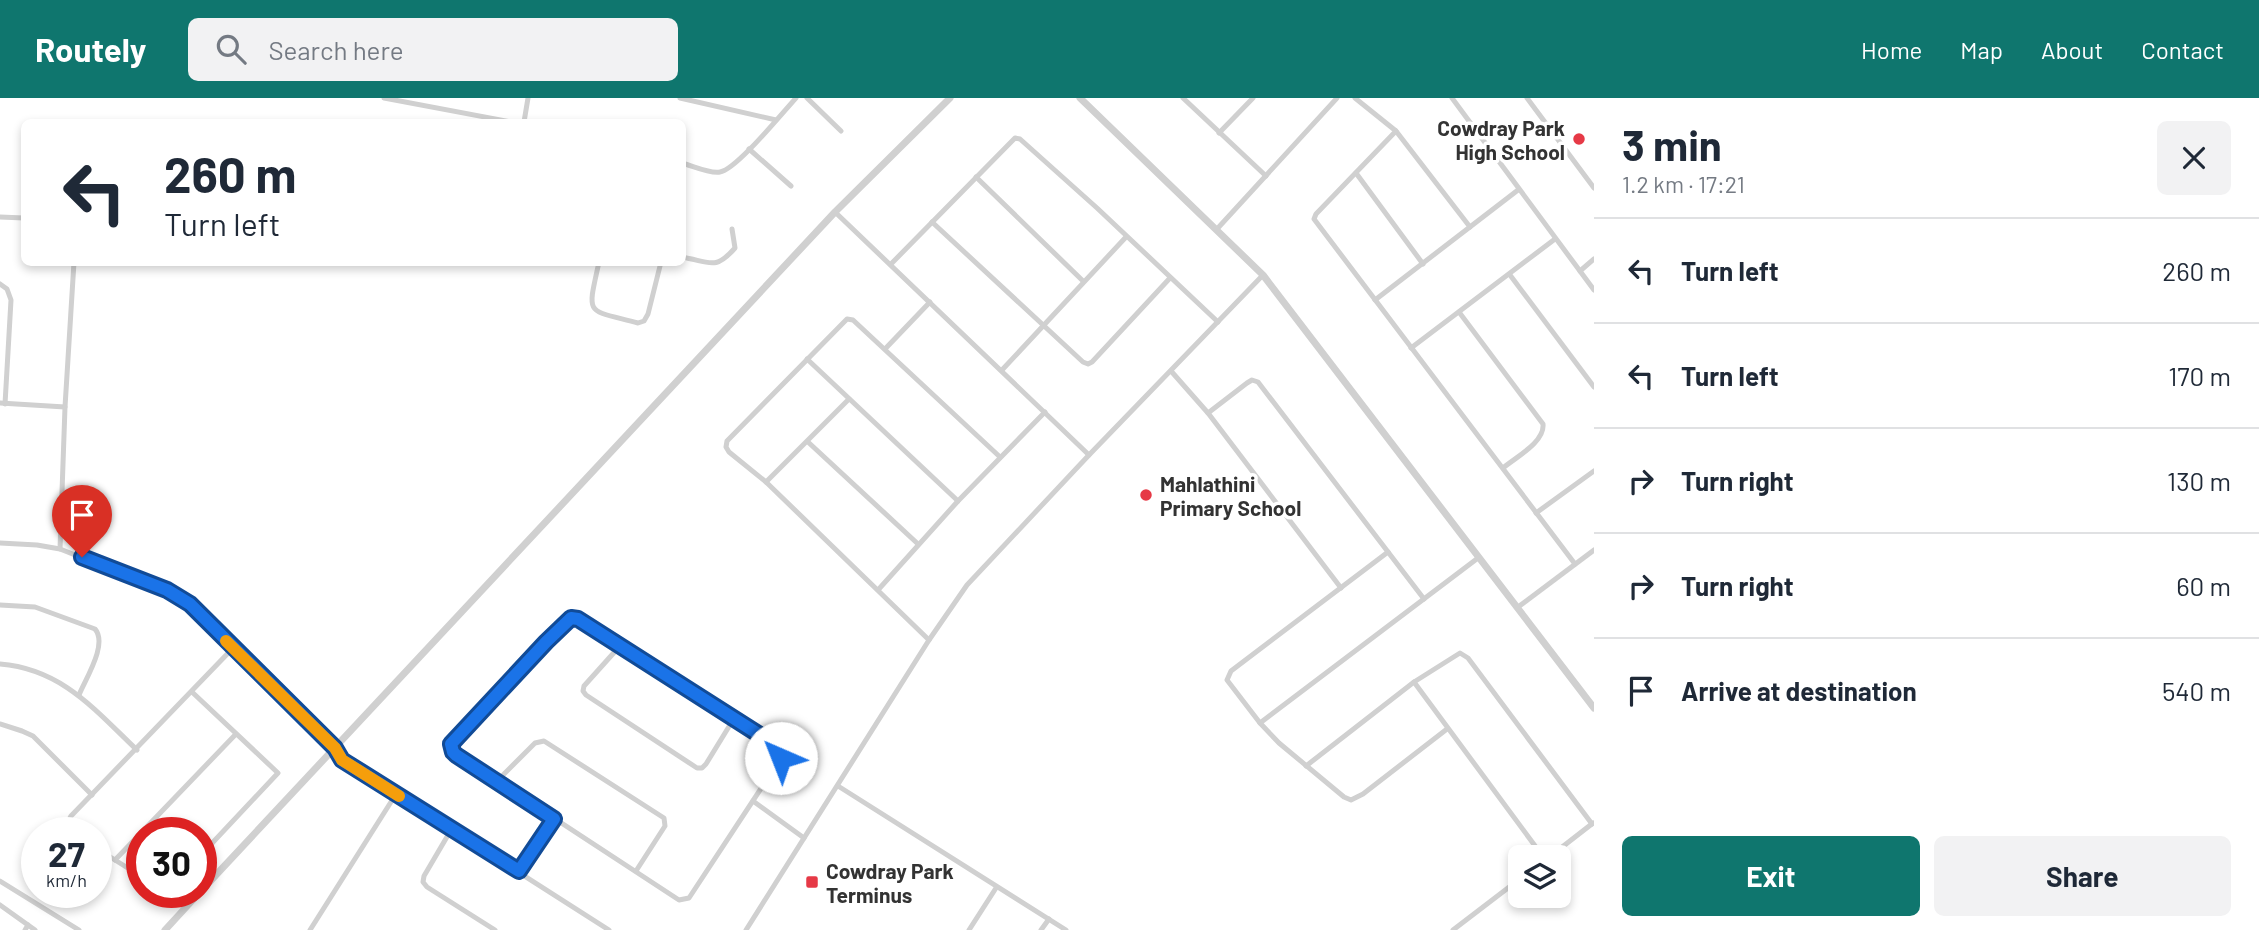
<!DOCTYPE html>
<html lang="en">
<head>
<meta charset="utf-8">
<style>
  :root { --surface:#fff; --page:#f2f2f3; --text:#1f2937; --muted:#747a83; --line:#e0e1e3; --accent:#0f766e }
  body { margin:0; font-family:Barlow,sans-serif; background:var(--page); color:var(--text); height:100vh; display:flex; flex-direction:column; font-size:26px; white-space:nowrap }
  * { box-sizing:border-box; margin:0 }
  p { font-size:23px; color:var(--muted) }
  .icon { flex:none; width:38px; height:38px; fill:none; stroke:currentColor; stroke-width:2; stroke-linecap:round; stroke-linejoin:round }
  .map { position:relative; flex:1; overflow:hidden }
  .side { display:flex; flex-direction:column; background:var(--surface); width:665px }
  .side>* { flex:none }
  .banner { position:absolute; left:21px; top:21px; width:665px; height:147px; border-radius:10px; box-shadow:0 4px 10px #0003; background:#fff; color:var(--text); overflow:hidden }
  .buttons { position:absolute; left:1508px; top:747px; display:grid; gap:14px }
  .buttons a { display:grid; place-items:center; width:63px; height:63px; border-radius:10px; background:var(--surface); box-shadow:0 4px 10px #0003; font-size:35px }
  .speed { position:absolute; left:21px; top:719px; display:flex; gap:14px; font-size:35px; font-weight:700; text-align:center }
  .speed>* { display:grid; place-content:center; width:91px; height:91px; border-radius:50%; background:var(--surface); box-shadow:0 4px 10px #0003; line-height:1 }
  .speed small { font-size:18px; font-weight:400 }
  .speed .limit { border:10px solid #d22; background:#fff; color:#111 }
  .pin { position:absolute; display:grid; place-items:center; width:60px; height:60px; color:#fff; margin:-72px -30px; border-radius:50% 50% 50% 0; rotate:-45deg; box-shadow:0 0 7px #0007 }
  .pin .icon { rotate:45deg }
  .me { position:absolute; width:77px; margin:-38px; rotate:316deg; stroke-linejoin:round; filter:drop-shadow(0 0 5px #0008) }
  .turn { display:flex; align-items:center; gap:24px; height:147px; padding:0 28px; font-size:32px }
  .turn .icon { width:91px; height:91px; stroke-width:2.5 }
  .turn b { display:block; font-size:49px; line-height:60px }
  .round { display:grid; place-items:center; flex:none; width:74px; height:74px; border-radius:10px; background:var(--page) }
  .summary { display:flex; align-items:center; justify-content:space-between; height:119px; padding:0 28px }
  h1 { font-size:42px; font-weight:700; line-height:52px }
  .button { display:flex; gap:14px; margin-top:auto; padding:14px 28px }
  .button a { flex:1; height:80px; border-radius:10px; background:var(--accent); color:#fff; font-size:28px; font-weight:700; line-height:80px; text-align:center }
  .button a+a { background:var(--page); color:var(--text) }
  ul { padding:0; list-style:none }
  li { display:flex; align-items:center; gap:21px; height:105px; padding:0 28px; border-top:2px solid var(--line) }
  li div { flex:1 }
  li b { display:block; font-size:26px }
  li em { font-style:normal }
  header { display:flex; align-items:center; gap:42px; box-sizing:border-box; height:98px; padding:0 35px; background:var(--accent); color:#fff }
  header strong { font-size:33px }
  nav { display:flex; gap:38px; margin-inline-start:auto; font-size:24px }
  .search { width:490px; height:63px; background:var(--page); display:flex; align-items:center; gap:18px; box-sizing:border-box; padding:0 24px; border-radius:10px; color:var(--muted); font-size:26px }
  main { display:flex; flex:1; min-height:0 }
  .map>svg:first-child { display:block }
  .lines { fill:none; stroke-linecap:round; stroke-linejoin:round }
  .minor { stroke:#d0d0d0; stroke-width:5 }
  .tertiary { stroke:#d0d0d0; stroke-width:7 }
  .route-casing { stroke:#114b97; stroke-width:18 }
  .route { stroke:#1a73e8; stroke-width:12 }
  .slow { stroke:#f59e0b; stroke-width:12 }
  .poi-dot { fill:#e63946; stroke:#fff; stroke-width:2.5 }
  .labels { text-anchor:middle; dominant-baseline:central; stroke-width:7; stroke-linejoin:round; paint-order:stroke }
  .poi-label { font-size:21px; font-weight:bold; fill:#333; stroke:#fff; text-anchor:start }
</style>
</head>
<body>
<header>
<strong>Routely</strong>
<div class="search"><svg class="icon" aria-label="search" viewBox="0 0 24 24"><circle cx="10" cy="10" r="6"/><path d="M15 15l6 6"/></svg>Search here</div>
<nav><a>Home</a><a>Map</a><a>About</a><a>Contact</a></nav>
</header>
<main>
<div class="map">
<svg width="1594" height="832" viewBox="0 0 1594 832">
  <rect width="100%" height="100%" fill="#fff"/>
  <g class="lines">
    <!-- minor -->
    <g class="minor">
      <polyline points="384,0 511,24"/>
      <polyline points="680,0 776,22"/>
      <polyline points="807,0 841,33"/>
      <polyline points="1183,0 1266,78"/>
      <polyline points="1355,0 1396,33 1470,129"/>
      <polyline points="1452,0 1594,192"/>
      <polyline points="1527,0 1594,90"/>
      <polyline points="524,24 528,0"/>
      <polyline points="1396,33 1316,116 1314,121 1575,466"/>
      <polyline points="1219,35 1253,0"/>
      <polyline points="749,51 791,88"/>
      <path d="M682,65C693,68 710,76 720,74C736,72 783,14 796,0"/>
      <polyline points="1356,75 1423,166"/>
      <polyline points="976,79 1083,183"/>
      <polyline points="835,114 1089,357"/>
      <polyline points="0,119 24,120"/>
      <polyline points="932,124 1083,264 1088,266 1092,264 1170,180"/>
      <polyline points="1217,131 1337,0"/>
      <path d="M682,159C710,164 715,173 735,150L732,131"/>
      <path d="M599,164C587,219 585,211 638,225L644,223L648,216L661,164"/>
      <polyline points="891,166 1015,40 1020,41 1097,110 1218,224"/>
      <polyline points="1580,173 1594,161"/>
      <polyline points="1510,177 1594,289"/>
      <polyline points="0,186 7,191 11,202 5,306"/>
      <polyline points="1375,202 1518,92"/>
      <path d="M1459,214L1543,326C1545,344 1516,359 1503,370"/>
      <polyline points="1411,250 1555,141"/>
      <polyline points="885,251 930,204"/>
      <polyline points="807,261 958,403"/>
      <polyline points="1002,272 1126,139"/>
      <polyline points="1171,273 1208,315 1341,490"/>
      <polyline points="0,305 65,309"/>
      <polyline points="1208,315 1247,285 1252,282 1258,284 1424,501"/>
      <polyline points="808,344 918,446"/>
      <polyline points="766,384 849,301"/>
      <polyline points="1536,415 1594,373"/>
      <polyline points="0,445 37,447 60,451 181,499 335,650 343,662 609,832"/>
      <polyline points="60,451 65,309 74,164"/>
      <polyline points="1388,454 1231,573 1227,582 1260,625 1279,645 1344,699 1351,702 1363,696 1447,631"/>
      <polyline points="878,492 958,403 1045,314"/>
      <path d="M0,507L35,509L95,531C108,546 86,580 79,597"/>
      <polyline points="1518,509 1594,452"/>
      <polygon points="571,520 578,521 777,648 781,654 781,660 689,800 679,802 453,654 451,650 453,641 565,524"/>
      <polyline points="929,542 766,384 729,354 726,349 727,343 847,221 853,222 1000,359"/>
      <polyline points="619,549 584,588 583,593 586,597 697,670 702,670 706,666 733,622"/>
      <path d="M0,566C62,571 95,612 137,652"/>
      <polyline points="1414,584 1544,760"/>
      <polyline points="192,594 278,675 201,757"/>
      <polyline points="1260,625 1478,460"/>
      <polyline points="0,626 22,633 33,638 92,697"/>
      <polyline points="1306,668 1414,584 1460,555 1468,560 1592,726"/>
      <polyline points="497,683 535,645 544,643 664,720 665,728 636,773"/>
      <polyline points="838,688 1066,832"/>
      <polyline points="753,703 804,740"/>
      <polyline points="451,732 424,778 423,784 427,789 495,832"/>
      <polyline points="71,735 66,727 71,718 233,550"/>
      <polyline points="96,750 142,779"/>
      <polyline points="1548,760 1593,725"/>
      <polyline points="115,762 235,637"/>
      <polyline points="519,773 554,721"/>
      <polyline points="0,783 79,832"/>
      <polyline points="0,807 28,827"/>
      <polyline points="25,832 28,827 35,832"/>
      <polyline points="310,832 396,696"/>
      <polyline points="746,832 929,542 967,487 1089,357 1263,177"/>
      <polyline points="969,832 996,790"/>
      <polyline points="1041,832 1049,821"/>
      <polyline points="1453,832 1521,780"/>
    </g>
    <!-- tertiary -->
    <g class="tertiary">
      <polyline points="1080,0 1263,177 1594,610"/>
      <polyline points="201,793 835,114 950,0"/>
      <polyline points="165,832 200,794"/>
    </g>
  </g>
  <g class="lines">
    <defs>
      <polyline id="route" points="82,459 167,492 190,506 335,650 342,662 519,773 554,721 456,657 453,654 451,646 546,544 571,520 578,521 777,648 781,654 781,660"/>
    </defs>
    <!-- route casing -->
    <use href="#route" class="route-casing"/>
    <!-- route -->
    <use href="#route" class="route"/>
    <!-- slow -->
    <polyline class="slow" points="226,543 335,650 342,662 399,698"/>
  </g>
  <!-- markers -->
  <g class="poi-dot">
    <circle cx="1579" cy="41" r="7"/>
    <circle cx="1146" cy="397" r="7"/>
    <rect x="805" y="777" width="14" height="14" rx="3.5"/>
  </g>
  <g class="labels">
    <!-- poi labels -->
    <g class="poi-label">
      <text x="1565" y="29" text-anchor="end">Cowdray Park<tspan x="1565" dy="24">High School</tspan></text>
      <text x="1160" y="385">Mahlathini<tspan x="1160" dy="24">Primary School</tspan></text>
      <text x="826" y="772">Cowdray Park<tspan x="826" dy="24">Terminus</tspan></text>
    </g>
  </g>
</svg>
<div class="buttons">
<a><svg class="icon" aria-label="layers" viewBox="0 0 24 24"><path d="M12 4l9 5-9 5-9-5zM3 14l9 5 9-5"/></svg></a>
</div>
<div class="speed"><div>27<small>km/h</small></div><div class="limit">30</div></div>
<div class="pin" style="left:82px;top:459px;background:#d93025"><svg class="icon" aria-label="arrive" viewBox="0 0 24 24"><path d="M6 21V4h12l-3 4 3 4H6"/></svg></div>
<svg class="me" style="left:781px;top:660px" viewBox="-20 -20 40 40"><circle r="19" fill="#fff"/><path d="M0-13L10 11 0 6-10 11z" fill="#1a73e8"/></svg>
<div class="banner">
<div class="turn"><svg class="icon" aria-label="left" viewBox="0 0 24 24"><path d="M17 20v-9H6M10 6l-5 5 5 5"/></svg><div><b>260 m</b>Turn left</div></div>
</div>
</div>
<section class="side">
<div class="summary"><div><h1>3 min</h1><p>1.2 km · 17:21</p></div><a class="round"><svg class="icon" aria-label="close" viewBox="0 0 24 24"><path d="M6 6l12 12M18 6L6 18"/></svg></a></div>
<ul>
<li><svg class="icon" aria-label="left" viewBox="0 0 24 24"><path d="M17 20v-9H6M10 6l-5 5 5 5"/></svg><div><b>Turn left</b></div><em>260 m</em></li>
<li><svg class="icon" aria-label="left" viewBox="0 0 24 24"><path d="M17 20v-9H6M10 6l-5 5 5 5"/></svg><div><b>Turn left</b></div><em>170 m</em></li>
<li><svg class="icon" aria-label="right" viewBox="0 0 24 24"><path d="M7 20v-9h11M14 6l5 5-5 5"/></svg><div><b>Turn right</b></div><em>130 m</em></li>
<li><svg class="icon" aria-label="right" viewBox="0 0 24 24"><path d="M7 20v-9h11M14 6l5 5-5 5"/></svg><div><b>Turn right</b></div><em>60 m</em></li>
<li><svg class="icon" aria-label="arrive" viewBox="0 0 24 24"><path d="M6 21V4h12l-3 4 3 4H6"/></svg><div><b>Arrive at destination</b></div><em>540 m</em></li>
</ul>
<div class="button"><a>Exit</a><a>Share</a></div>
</section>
</main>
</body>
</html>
